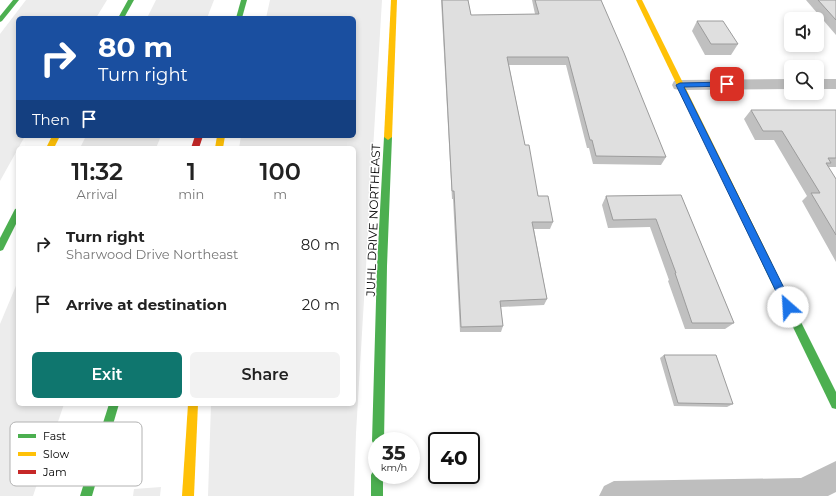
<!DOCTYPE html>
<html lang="en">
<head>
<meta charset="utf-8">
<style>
  :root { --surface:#fff; --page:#f2f2f2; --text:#222; --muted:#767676; --accent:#0f766e }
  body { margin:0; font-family:Montserrat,sans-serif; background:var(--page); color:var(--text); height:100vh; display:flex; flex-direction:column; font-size:15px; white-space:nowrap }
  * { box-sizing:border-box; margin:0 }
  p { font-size:13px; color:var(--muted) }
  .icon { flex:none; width:22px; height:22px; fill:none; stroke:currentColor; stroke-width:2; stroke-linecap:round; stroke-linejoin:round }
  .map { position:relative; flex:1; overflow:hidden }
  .side { position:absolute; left:16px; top:146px; width:340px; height:260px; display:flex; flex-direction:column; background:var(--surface); border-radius:6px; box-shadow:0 2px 6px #0003 }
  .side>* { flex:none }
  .banner { position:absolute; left:16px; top:16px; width:340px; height:122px; border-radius:6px; box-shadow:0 2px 6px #0003; background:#1a4fa0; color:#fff; overflow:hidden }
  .controls { position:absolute; left:784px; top:12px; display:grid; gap:8px }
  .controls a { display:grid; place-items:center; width:40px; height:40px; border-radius:6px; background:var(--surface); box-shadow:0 2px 6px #0003; font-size:20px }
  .speed { position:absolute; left:368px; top:432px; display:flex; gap:8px; font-size:20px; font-weight:700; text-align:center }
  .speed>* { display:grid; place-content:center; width:52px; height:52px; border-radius:50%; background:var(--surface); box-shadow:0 2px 6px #0003; line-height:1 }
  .speed small { font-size:10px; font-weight:400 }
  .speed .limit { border:2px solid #111; border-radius:6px; background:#fff; color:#111 }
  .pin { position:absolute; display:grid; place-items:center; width:34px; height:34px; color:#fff; margin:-17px; border-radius:8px; box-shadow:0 2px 6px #0006 }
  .me { position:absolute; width:44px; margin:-22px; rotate:334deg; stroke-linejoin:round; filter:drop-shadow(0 0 3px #0008) }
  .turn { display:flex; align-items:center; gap:14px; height:84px; padding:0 16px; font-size:18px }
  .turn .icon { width:52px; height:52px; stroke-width:2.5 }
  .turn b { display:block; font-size:28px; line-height:34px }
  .then { display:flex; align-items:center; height:38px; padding:0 16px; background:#0003; gap:8px; font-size:15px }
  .eta { display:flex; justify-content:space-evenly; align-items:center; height:68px; text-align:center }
  .eta b { font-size:24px; font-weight:600; line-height:28px }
  .button { display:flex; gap:8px; margin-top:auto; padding:8px 16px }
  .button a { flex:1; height:46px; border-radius:6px; background:var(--accent); color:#fff; font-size:16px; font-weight:600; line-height:46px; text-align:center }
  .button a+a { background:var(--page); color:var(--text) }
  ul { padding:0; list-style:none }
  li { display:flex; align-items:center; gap:12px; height:60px; padding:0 16px }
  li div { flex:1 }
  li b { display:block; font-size:15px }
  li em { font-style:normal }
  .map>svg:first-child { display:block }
  .green { fill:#ececec }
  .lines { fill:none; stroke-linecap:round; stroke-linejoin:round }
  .street { fill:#bebebe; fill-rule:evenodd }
  .fast { fill:#4caf50; fill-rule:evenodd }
  .slow { fill:#ffc107; fill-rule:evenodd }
  .jam { fill:#c62828; fill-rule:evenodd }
  .wall { fill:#c0c0c0 }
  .building { fill:#dfdfdf; stroke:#9c9c9c }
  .route { fill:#1a73e8; stroke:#114b97 }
  .labels { text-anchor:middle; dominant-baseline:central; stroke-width:3; stroke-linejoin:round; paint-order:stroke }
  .street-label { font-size:12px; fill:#000; stroke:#fff }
  .key { fill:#fff; stroke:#b2b2b2; stroke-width:1 }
  .key-label { font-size:11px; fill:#000 }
</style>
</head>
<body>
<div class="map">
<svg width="836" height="496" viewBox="0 0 836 496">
  <rect width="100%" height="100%" fill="#fff"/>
  <!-- green -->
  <g class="green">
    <polygon points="26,0 107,0 96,18 18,18 18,136 25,136 0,181 0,34"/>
    <polygon points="156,0 214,0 207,18 147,18"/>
    <polygon points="270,0 382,0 356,433 354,496 208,496 211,404 354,404 354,148 239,148 241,136 354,136 354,18 266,18"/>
    <polygon points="86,136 161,136 156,148 80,148"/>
    <polygon points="18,281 18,404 64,404 33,496 0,496 0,324"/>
    <polygon points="161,487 160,496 133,496 134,489"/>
  </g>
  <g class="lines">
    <!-- street -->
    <g class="street">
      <polygon points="791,79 791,89 680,90 674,89 672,85 674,81 680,80"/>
      <rect x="817" y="79" width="19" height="10"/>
      <polygon points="836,461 836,492 828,496 599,496 604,486 614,481 801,478"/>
    </g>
    <!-- fast -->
    <g class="fast">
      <polygon points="13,0 19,0 2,21 0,22 0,16"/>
      <polygon points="128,0 134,0 124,18 118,18"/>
      <polygon points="241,0 247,0 242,18 236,18"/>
      <polygon points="388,134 392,137 387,266 384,441 377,441 377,446 374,445 372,441 377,266 384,137"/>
      <polygon points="18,208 18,220 3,250 0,251 0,238 15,209"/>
      <polygon points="767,259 770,260 836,392 836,409 832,408 762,263 764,260"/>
      <polygon points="109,404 119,404 92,496 80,496"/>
      <polygon points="377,469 377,475 383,475 383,496 371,496 371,475 373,471"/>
    </g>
    <!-- slow -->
    <g class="slow">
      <polygon points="391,0 397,0 392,137 388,140 384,137"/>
      <polygon points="636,0 642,0 772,263 770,266 767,267 764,266"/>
      <polygon points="52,136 60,136 54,148 46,148"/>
      <polygon points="217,136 225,136 223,148 215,148"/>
      <polygon points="188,404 198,404 194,496 182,496"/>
    </g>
    <!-- jam -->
    <polygon class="jam" points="195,136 203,136 199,148 191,148"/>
  </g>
  <!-- wall -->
  <g class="wall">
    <polygon points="441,0 468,0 471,15 535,14 532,0 601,0 666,157 661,165 593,164 589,148 587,148 566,65 509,65 525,145 538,196 553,222 550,229 534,229 547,299 544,305 501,307 503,326 501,332 460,332 453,199 452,199"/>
    <polygon points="806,0 836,0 836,35"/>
    <polygon points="697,21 738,44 731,55 705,55 692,31"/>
    <polygon points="751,110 836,110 836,167 828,167 836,179 836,262 802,201 807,196 774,140 755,140 744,119"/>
    <polygon points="681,195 734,323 725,329 685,329 668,281 669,280 650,227 608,228 602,205 606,196"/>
    <polygon points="664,355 733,404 727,407 674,406 660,358"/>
  </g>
  <!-- building -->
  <g class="building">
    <polygon points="442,0 468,0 471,15 539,14 535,0 601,0 624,53 666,157 596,156 592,140 590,140 568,57 507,57 525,145 529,145 538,196 548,196 553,222 532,222 547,299 500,301 503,326 461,327 454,191 452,191"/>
    <polygon points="818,0 836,0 836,20"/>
    <polygon points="697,21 723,21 738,44 711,44"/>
    <polygon points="751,110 836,110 836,158 828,158 831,163 826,163 836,179 836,235 811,193 820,193 782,131 763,131"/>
    <polygon points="681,195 734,323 692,323 675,273 676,273 656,219 613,220 606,196"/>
    <polygon points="664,355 716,355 733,404 678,403"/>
  </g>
  <!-- route -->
  <polygon class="route" points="727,82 730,83 730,86 684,87 792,304 793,307 792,310 788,311 785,310 676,85 680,83"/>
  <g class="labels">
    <!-- street labels -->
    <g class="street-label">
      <text transform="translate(373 220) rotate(-88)">JUHL DRIVE NORTHEAST</text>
    </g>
  </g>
  <!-- legend -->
  <rect x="10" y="422" width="132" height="64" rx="6" class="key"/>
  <rect x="18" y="434" width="18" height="4" fill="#4caf50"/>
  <rect x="18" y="452" width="18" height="4" fill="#ffc107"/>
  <rect x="18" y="470" width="18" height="4" fill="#c62828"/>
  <g class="key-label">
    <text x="43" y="440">Fast</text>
    <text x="43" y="458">Slow</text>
    <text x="43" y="476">Jam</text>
  </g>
</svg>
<div class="controls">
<a><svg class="icon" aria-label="sound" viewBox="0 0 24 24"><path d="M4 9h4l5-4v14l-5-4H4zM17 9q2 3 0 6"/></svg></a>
<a><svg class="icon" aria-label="search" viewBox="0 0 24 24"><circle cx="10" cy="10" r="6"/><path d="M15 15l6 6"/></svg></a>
</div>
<div class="speed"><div>35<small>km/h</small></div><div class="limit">40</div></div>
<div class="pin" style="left:727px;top:84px;background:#d93025"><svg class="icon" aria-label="arrive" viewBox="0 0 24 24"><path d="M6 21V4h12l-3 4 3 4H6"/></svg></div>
<svg class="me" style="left:788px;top:307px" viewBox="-20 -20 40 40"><circle r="19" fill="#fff"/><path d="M0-13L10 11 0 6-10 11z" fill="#1a73e8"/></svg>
<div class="banner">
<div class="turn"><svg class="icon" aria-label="right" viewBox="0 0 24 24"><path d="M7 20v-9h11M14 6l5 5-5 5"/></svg><div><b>80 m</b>Turn right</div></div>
<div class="then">Then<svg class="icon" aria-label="arrive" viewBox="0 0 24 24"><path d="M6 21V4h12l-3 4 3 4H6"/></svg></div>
</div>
<section class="side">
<div class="eta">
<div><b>11:32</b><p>Arrival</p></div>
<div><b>1</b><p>min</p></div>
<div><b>100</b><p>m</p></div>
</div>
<ul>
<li><svg class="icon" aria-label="right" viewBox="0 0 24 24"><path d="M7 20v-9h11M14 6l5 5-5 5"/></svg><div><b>Turn right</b><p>Sharwood Drive Northeast</p></div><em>80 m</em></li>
<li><svg class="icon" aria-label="arrive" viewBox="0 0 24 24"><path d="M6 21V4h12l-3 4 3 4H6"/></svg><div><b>Arrive at destination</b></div><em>20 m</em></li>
</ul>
<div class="button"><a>Exit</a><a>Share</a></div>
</section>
</div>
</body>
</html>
